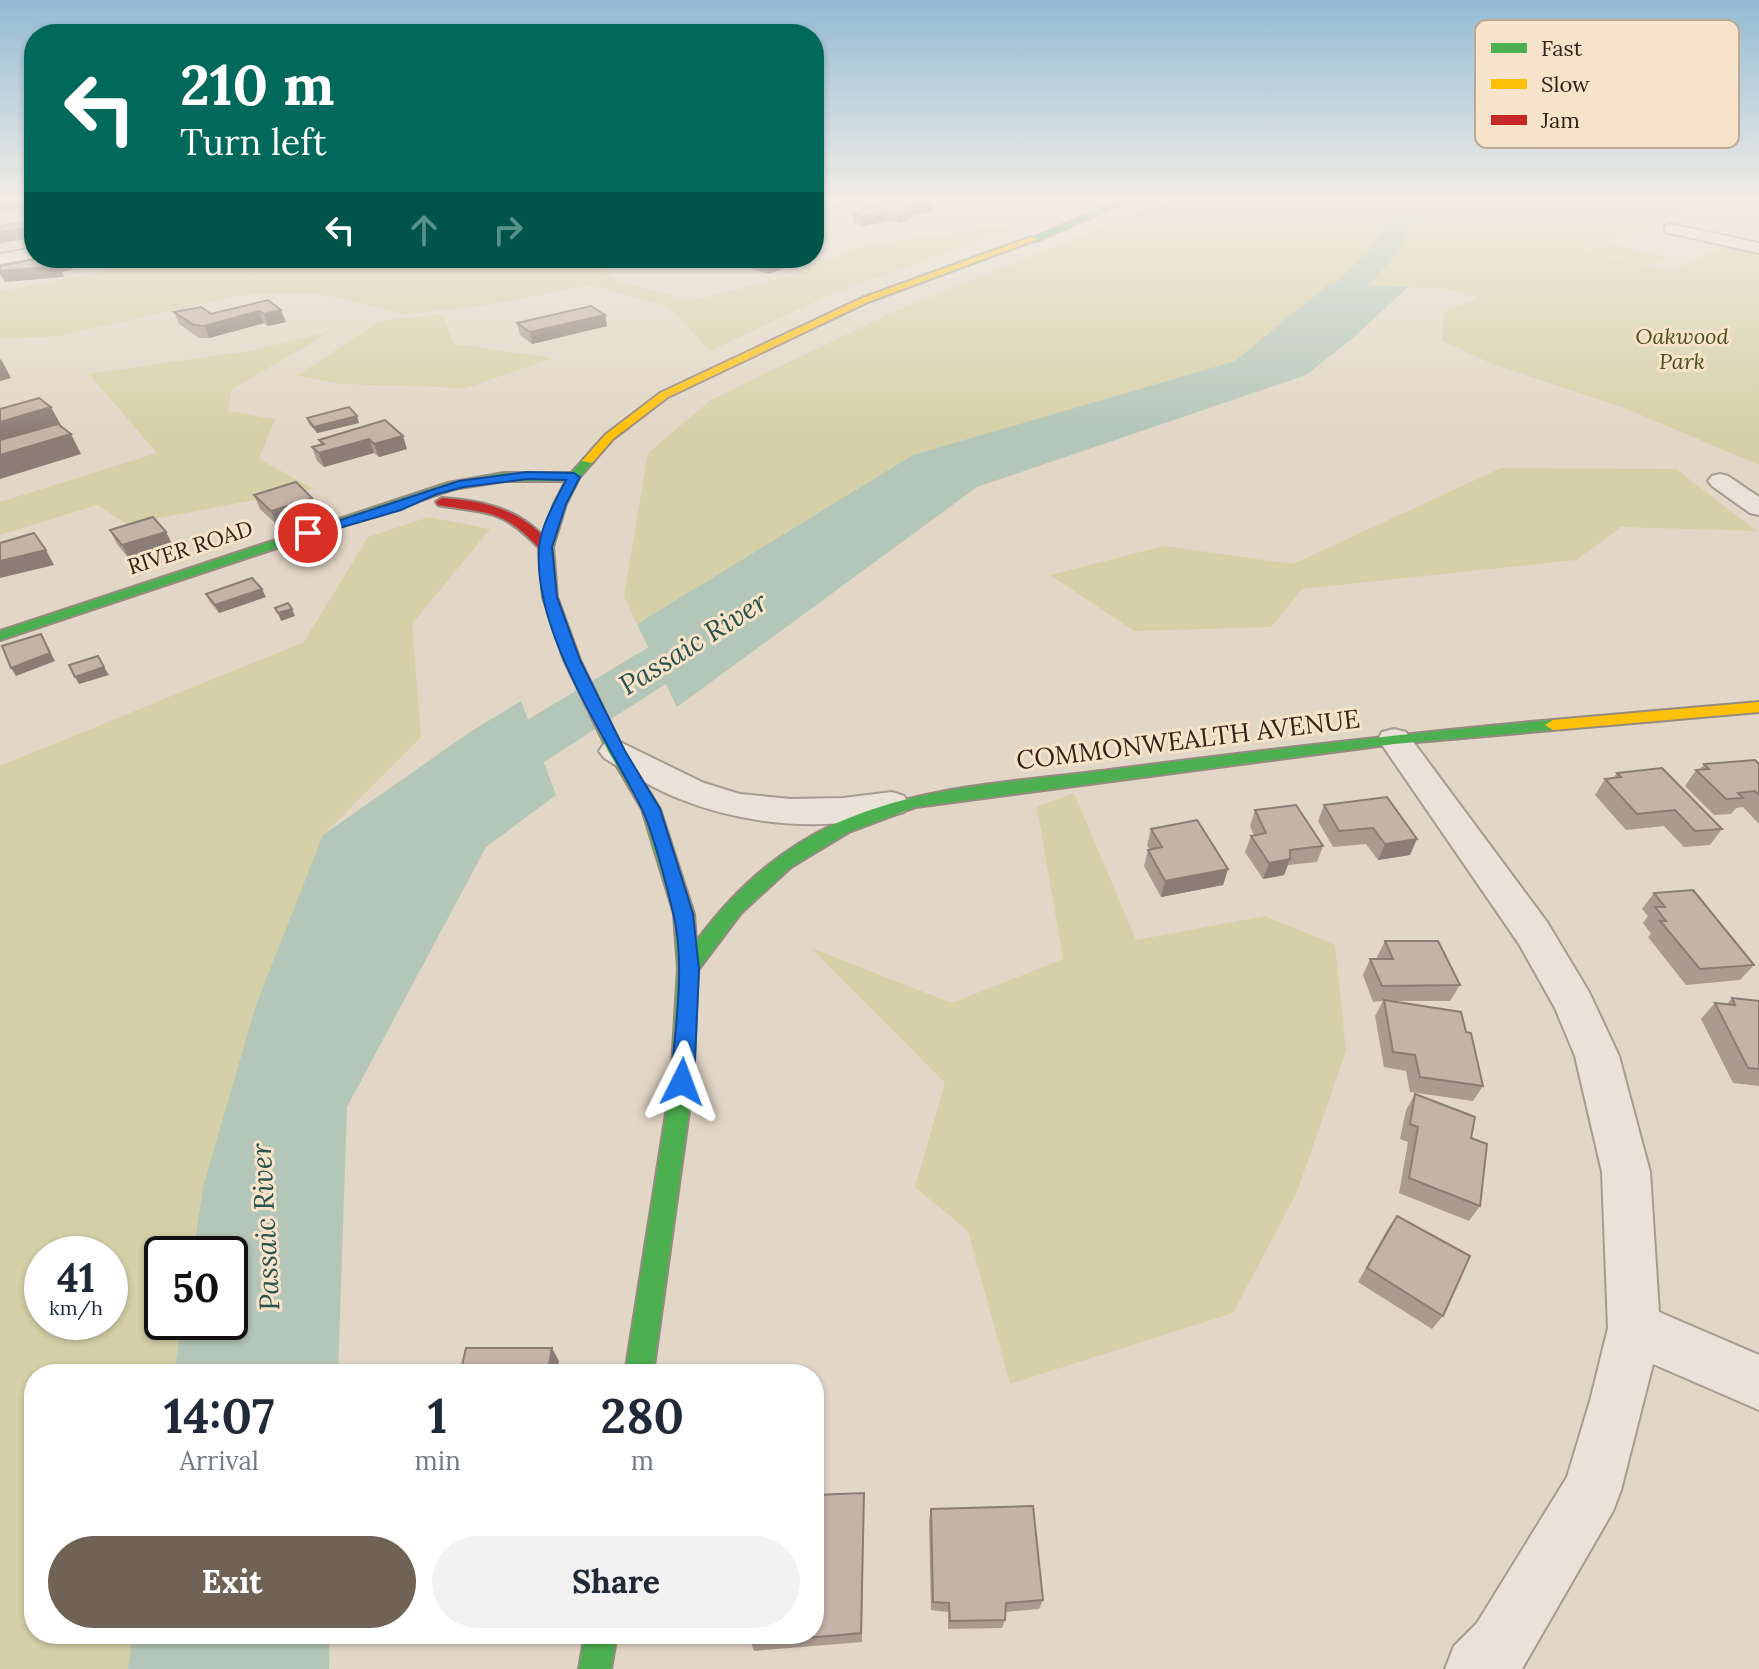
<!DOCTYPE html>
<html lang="en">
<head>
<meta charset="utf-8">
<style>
  :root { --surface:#fff; --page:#f2f2f3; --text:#1f2937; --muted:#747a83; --accent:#716256 }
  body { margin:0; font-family:Lora,serif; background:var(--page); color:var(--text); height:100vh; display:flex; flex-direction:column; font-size:30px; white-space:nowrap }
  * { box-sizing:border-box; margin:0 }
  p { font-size:26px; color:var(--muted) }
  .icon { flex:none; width:44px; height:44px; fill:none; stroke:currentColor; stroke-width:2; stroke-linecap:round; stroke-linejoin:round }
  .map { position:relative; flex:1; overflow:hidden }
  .drawer { position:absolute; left:24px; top:1364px; width:800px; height:280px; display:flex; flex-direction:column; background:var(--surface); border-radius:32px; box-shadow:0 2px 6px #0004 }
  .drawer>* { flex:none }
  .guide { position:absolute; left:24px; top:24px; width:800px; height:244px; border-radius:32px; box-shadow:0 2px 6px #0004; background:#00695c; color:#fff; overflow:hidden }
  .speed { position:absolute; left:24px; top:1236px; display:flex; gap:16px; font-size:40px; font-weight:700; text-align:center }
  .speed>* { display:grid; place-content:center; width:104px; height:104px; border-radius:50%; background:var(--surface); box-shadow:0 2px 6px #0004; line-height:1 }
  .speed small { font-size:20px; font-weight:400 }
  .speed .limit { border:4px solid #111; border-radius:12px; background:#fff; color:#111 }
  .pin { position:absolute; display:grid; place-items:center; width:68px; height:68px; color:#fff; margin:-34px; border:4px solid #fff; border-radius:50%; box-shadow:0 2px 8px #0007 }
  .me { position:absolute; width:88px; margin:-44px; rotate:3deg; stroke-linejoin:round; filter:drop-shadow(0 0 6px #0008) }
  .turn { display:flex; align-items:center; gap:28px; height:168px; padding:0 24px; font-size:36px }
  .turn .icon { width:104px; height:104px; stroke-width:2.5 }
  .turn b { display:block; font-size:56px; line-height:68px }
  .lanes { display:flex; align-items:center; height:76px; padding:0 24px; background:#0003; justify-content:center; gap:40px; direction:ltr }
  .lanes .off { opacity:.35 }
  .eta { display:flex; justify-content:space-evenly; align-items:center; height:136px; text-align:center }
  .eta b { font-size:48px; font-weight:700; line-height:56px }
  .action { display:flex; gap:16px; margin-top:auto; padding:16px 24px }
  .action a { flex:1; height:92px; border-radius:48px; background:var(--accent); color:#fff; font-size:32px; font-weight:700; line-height:92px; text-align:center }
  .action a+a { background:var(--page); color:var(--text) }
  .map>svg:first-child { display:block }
  .green { fill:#d6d0a8; fill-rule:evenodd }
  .water { fill:#b3c6b7 }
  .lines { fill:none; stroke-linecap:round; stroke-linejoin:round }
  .river { fill:#b3c6b7; fill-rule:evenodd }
  .street-casing { stroke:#a69b90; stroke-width:4 }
  .fast-casing { stroke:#968b80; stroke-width:4 }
  .slow-casing { stroke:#968b80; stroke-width:4 }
  .jam-casing { stroke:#968b80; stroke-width:4 }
  .street { fill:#eae2d9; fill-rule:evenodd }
  .fast { fill:#4caf50; fill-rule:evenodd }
  .slow { fill:#ffc107; fill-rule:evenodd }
  .jam { fill:#c62828; fill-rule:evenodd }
  .wall { fill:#aa9a90 }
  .shaded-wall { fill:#8b7d75 }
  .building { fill:#c6b3a7; stroke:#8b7d75; stroke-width:2 }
  .route { fill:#1a73e8; stroke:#114b97; stroke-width:2 }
  .labels { text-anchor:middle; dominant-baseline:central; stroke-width:6; stroke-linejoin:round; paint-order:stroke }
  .far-park-label { font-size:22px; font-style:italic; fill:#4b5120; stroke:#f6e3ca }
  .far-street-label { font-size:22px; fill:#34231a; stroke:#f6e3ca }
  .street-label { font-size:26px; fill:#34231a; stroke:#f6e3ca }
  .water-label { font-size:28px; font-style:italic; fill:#28544c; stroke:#f6e3ca }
  .key { fill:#f6e3ca; stroke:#bca995; stroke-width:2 }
  .key-label { font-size:22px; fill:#34231a }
</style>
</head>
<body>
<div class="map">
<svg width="1759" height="1669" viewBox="0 0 1759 1669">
  <rect width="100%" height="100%" fill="#e2d6c6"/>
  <!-- green -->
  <g class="green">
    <polygon points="1170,200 1701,200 1584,251 1673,272 1725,247 1759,253 1759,465 1627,409 1490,363 1442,340 1444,312 1479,298 1448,289 1331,283 1235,361 913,455 637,624 624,596 648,453 711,400 891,313"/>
    <polygon points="1026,224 829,295 710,351 669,307 590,285 487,305 405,314 316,293 240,295 60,336 0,339 0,291 175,258 586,258 615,280 691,301 792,275 865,245"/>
    <polygon points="1605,243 1667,257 1653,265 1590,251"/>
    <polygon points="443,314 454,344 553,358 466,388 343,384 297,376 379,321"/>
    <polygon points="332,331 232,389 228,411 275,419 259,459 314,489 127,524 97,505 0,535 0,502 157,453 89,374 249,351"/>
    <polygon points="1501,468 1676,469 1757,531 1621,527 1576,560 1302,589 1271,627 1134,631 1050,575 1164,546 1293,564"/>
    <path d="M429,517L490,529L412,624L421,737L323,835L203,1187L193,1254H162V1322H182L174,1374H34V1634H133L128,1669H0V766L304,642L368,537ZM42,1254H110V1322H42Z"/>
    <polygon points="1074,793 1136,940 1265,916 1335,945 1346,1051 1297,1192 1233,1313 1010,1384 968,1231 915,1187 945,1083 811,948 952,1003 1063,959 1037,807"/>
  </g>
  <!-- water -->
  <g class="water">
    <polygon points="1330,283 1408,287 1354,337 1306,375 977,487 677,707 637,624 913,455 1235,361"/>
    <polygon points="521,701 556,795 486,847 347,1107 338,1374 174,1374 182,1322 230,1322 230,1254 193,1254 203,1187 256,1005 323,835 470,732"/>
    <polygon points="133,1634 330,1634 329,1669 128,1669"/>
  </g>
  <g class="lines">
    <!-- river -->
    <g class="river">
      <polygon points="1402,200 1428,200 1391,261 1302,353 1290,356 1278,353 1273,346 1278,339 1370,250"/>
      <polygon points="732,604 750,608 757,619 750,630 483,801 461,807 439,801 430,787 439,773 714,608"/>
    </g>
    <defs>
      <g id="street">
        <polygon points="845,200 843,203 814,210 814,202"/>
        <polygon points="1670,224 1759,243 1759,253 1665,232 1665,226"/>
        <polygon points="34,248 34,258 0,264 0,254"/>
        <polygon points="1720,474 1728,476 1759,497 1759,515 1750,513 1712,486 1708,481 1712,476"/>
        <polygon points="1394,729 1406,732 1547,922 1589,992 1619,1056 1650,1172 1659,1312 1759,1355 1759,1410 1653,1364 1621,1490 1613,1511 1522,1669 1445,1669 1454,1646 1477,1623 1567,1477 1590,1401 1608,1328 1602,1172 1575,1056 1555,1008 1519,944 1378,739 1382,732"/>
        <path d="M616,740L704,783L740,794L791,799L843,798L892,792L904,796L909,804L904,812C833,832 749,827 680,799C654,789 629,773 604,758L599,751L604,744Z"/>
      </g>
      <g id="fast">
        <polygon points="1121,200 1131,200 1037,241 1030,239"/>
        <path d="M584,459L594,461L579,478L566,504L553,547L557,597L580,660L624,751L660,809L694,914L696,942C733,891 780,849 837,823C922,785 1018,782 1109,770C1257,751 1404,733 1553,720L1561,725L1553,730L1394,744L916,807L849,832L791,867L741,913L698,970L693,1082L653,1374H625L671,1082L678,969L674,914L642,809L608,751L564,660L543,597L539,547L554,504L566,481H504L454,489L0,640V631L448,483L504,473H571Z"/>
        <polygon points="585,1634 617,1634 611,1669 579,1669"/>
      </g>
      <g id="slow">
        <polygon points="1031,237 1038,239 868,302 668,397 613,439 592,463 582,461 605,435 660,393 862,298"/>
        <polygon points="1759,702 1759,712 1553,730 1545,725 1553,720"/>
      </g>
      <path id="jam" d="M442,498C487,501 523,510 553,547L541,550C502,508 489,514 438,505L436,502Z"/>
    </defs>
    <!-- street casing -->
    <use href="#street" class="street-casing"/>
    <!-- fast casing -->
    <use href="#fast" class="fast-casing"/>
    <!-- slow casing -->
    <use href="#slow" class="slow-casing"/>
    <!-- jam casing -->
    <use href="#jam" class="jam-casing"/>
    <!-- street -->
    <use href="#street" class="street"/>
    <!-- fast -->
    <use href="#fast" class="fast"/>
    <!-- slow -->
    <use href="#slow" class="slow"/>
    <!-- jam -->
    <use href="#jam" class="jam"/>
  </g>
  <!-- wall -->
  <g class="wall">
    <polygon points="882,203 933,211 914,215 914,217 899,223 889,220 863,227 854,224 853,214"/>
    <polygon points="752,258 798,258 798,263 768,274 752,269"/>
    <polygon points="268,300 286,322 268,326 264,323 209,338 199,338 179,324 174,312 211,314"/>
    <polygon points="605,315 607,326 532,344 520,335 517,323"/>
    <polygon points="357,416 359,423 317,433 309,424 307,418"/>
    <polygon points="356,428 407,449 379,457 374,453 324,467 317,461 312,447 321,445 319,440"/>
    <polygon points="254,495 318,512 277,525 260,509"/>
    <polygon points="110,530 166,532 173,546 130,560 117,544"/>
    <polygon points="206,594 266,597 219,613 210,602"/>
    <polygon points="1704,764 1759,764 1759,824 1743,807 1736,808 1731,814 1714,815 1685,786 1696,770 1700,769"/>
    <polygon points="1617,773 1722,829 1710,845 1684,847 1664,826 1626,830 1595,795 1605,779 1613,778"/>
    <polygon points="1387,797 1410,855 1378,860 1366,844 1333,847 1318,821 1324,805"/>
    <polygon points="1255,810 1323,846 1317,862 1288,865 1284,875 1263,879 1245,852 1251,836 1254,835 1250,826"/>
    <polygon points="1151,829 1228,869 1223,885 1161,897 1144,866 1148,850 1150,850 1147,845"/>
    <polygon points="1654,893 1754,965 1740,980 1686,985 1648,937 1651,934 1643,923 1648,916 1642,909"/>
    <polygon points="1385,941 1460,985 1450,1001 1390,1001 1466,1032 1483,1086 1473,1101 1410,1092 1406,1071 1384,1067 1375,1016 1383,1001 1373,1002 1363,975 1370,959 1378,959 1377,957"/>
    <polygon points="1732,998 1759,1001 1759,1086 1733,1083 1701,1019 1715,1003 1727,1004"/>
    <polygon points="1415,1094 1480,1206 1469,1221 1399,1193 1408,1142 1400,1139 1406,1110"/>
    <polygon points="1397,1216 1443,1316 1432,1329 1358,1282 1387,1230"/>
    <polygon points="864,1493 862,1642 754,1651 751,1643"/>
    <polygon points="931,1509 1043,1600 1039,1609 1005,1612 1005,1620 1002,1628 948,1629 948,1612 931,1610 929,1520"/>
  </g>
  <!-- shaded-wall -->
  <g class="shaded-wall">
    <polygon points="9,200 34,200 34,207 2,212 0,208 0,202"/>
    <polygon points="933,201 933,211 914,215 914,217 899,223 899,213 910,205"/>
    <polygon points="889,210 889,220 863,227 862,217"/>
    <polygon points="34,227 34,238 0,243 0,232"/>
    <polygon points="68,258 73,269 62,272 64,277 5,282 0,274 0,271"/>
    <polygon points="781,258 798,258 798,263 768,274 767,263"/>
    <polygon points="281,310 286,322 268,326 264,314"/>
    <polygon points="259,311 264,323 209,338 204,326"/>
    <polygon points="605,315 607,326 532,344 530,332"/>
    <polygon points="1,359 11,378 0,381 0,360"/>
    <polygon points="51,407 62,427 0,445 0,422"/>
    <polygon points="357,416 359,423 317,433 314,427"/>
    <polygon points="71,434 81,454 0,479 0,455"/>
    <polygon points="403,436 407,449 379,457 374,444"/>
    <polygon points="369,439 374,453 324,467 319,453"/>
    <polygon points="312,498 318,512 277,525 271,511"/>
    <polygon points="166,532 173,546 130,560 122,545"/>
    <polygon points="46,550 54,565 0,578 0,561"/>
    <polygon points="262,589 266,597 219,613 215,605"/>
    <polygon points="292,609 295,616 281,621 278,613"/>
    <polygon points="41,634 55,661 16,676 11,668"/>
    <polygon points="104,667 109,675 79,684 75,677"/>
    <polygon points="1417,839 1410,855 1378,860 1385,844"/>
    <polygon points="1290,859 1284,875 1263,879 1269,863"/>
    <polygon points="1228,869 1223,885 1161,897 1165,881"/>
    <polygon points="552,1348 559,1361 557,1374 547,1374"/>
  </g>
  <!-- building -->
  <g class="building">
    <polygon points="895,200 933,201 910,205 914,206 899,213 889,210 862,217 853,214 882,203"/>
    <polygon points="28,221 34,225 34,227 0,232 0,226"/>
    <polygon points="41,258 68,258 54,261 59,266 0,271 0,266"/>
    <polygon points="752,258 781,258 767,263"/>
    <polygon points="268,300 281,310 264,314 259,311 204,326 194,325 174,312 201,307 211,314"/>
    <polygon points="591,306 605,315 530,332 517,323"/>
    <polygon points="39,398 51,407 0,422 0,409"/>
    <polygon points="349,407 357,416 314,427 307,418"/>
    <polygon points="385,420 403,436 374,444 369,439 319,453 312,447 324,444 319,440"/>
    <polygon points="58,424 71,434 0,455 0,440"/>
    <polygon points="296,482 312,498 271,511 254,495"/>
    <polygon points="153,517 166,532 122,545 110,530"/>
    <polygon points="34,533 46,550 0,561 0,543"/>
    <polygon points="252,578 262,589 215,605 206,594"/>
    <polygon points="288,603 292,609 278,613 275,608"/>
    <polygon points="41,634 50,653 11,668 2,646"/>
    <polygon points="98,656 104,667 75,677 69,665"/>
    <polygon points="1755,760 1759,764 1759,795 1755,791 1738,793 1743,798 1726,799 1696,770 1709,769 1704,764"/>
    <polygon points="1662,768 1722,829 1695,831 1675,810 1637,814 1605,779 1621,777 1617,773"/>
    <polygon points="1387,797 1417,839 1385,844 1373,828 1339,831 1324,805"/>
    <polygon points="1296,805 1323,846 1290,850 1290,859 1269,863 1251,836 1266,833 1255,810"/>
    <polygon points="1197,820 1228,869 1165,881 1148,850 1162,847 1151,829"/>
    <polygon points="1693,890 1754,965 1700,969 1660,921 1666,921 1655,907 1665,907 1654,893"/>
    <polygon points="1385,941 1438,941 1460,985 1382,986 1370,959 1393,959"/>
    <polygon points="1732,998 1759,1001 1759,1069 1748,1068 1715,1003 1735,1005"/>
    <polygon points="1384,1000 1461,1012 1466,1032 1471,1033 1483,1086 1420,1077 1415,1055 1393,1052"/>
    <polygon points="1415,1094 1475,1117 1471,1138 1487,1144 1480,1206 1409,1178 1418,1127 1410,1124"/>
    <polygon points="1397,1216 1470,1256 1443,1316 1367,1268"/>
    <polygon points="466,1348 552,1348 547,1374 460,1374"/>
    <polygon points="864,1493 861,1633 751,1643 752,1634 814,1634 814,1495"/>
    <polygon points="1033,1506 1043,1600 1006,1603 1005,1620 950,1621 949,1603 933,1602 931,1509"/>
  </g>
  <!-- sky -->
  <linearGradient id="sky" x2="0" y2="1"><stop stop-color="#93bbd4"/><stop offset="0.46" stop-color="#f2ede5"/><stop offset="1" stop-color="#f2ede5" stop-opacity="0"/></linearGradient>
  <rect width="1759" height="434" fill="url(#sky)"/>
  <!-- route -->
  <path class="route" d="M527,472L574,473L580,477L566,504L552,547L557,597L580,660L625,751L660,809L693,914L699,969L694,1082L690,1089L682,1092L674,1089L671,1082C675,1027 686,966 673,912C666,883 654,833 641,807C604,733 533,633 539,548C541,525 556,500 566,480L527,479L464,487L437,494L401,510L312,536L301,533L459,481Z"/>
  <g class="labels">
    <!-- far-park labels -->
    <g class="far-park-label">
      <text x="1682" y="336">Oakwood<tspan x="1682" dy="25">Park</tspan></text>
    </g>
    <!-- far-street labels -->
    <g class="far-street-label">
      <text transform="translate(190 547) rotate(-18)">RIVER ROAD</text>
    </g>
    <!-- street labels -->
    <g class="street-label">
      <text transform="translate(1188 739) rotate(-7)">COMMONWEALTH AVENUE</text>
    </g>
    <!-- water labels -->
    <g class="water-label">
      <text transform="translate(693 643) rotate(-32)">Passaic River</text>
      <text transform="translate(265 1227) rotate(-93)">Passaic River</text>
    </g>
  </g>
  <!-- legend -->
  <rect x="1475" y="20" width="264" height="128" rx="12" class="key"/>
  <rect x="1491" y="43" width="36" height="10" fill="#4caf50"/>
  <rect x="1491" y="79" width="36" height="10" fill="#ffc107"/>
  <rect x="1491" y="115" width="36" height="10" fill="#c62828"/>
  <g class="key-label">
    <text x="1541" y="56">Fast</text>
    <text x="1541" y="92">Slow</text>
    <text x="1541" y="128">Jam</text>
  </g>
</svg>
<div class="speed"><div>41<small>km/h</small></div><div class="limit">50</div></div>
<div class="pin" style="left:308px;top:533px;background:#d93025"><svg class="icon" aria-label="arrive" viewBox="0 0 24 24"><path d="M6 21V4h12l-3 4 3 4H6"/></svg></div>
<svg class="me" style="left:682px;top:1082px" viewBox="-20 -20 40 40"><path d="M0-17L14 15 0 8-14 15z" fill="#1a73e8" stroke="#fff" stroke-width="4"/></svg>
<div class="guide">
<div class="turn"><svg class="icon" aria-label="left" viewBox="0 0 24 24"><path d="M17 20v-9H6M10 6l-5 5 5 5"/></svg><div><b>210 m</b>Turn left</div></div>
<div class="lanes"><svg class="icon" aria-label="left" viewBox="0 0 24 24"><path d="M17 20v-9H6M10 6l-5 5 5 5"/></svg><svg class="icon off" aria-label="ahead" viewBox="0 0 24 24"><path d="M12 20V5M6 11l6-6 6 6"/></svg><svg class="icon off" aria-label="right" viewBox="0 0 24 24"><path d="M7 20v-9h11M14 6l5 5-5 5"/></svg></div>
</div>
<section class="drawer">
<div class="eta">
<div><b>14:07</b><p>Arrival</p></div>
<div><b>1</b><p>min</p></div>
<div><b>280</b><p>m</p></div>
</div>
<div class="action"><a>Exit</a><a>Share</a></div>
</section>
</div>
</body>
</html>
